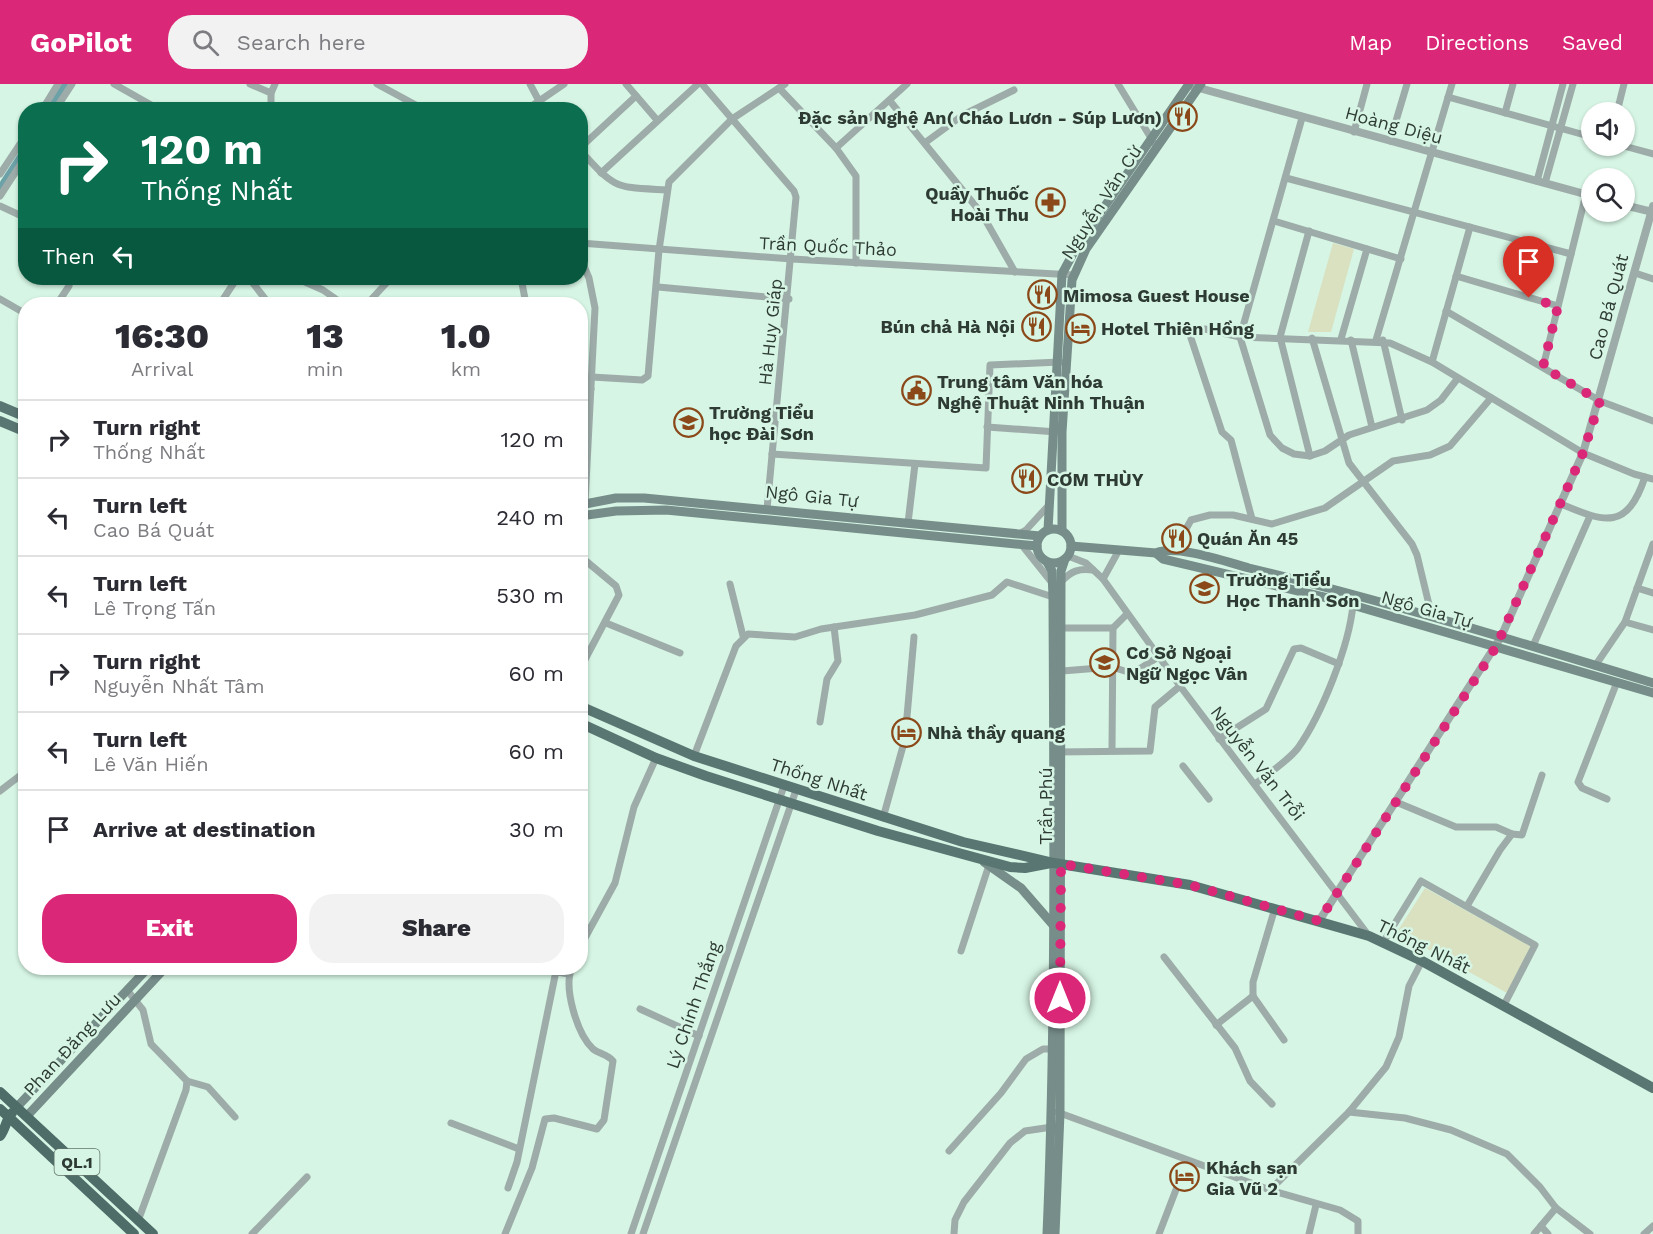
<!DOCTYPE html>
<html lang="en">
<head>
<meta charset="utf-8">
<style>
  :root { --surface:#fff; --page:#f2f2f3; --text:#2b2b33; --muted:#7c7c81; --line:#e1e1e2; --accent:#db2777 }
  body { margin:0; font-family:"Work Sans",sans-serif; background:var(--page); color:var(--text); height:100vh; display:flex; flex-direction:column; font-size:22px; white-space:nowrap }
  * { box-sizing:border-box; margin:0 }
  p { font-size:20px; color:var(--muted) }
  .icon { flex:none; width:33px; height:33px; fill:none; stroke:currentColor; stroke-width:2; stroke-linecap:round; stroke-linejoin:round }
  .map { position:relative; flex:1; overflow:hidden }
  .drawer { position:absolute; left:18px; top:213px; width:570px; height:678px; display:flex; flex-direction:column; background:var(--surface); border-radius:24px; box-shadow:0 2px 4px #0004 }
  .drawer>* { flex:none }
  .guide { position:absolute; left:18px; top:18px; width:570px; height:183px; border-radius:24px; box-shadow:0 2px 4px #0004; background:#0b6e4f; color:#fff; overflow:hidden }
  .controls { position:absolute; left:1581px; top:18px; display:grid; gap:12px }
  .controls a { display:grid; place-items:center; width:54px; height:54px; border-radius:50%; background:var(--surface); box-shadow:0 2px 4px #0004; font-size:30px }
  .pin { position:absolute; display:grid; place-items:center; width:51px; height:51px; color:#fff; margin:-62px -26px; border-radius:50% 50% 50% 0; rotate:-45deg; box-shadow:0 0 6px #0007 }
  .pin .icon { rotate:45deg }
  .me { position:absolute; width:66px; margin:-33px; rotate:0deg; stroke-linejoin:round; filter:drop-shadow(0 0 4px #0008) }
  .turn { display:flex; align-items:center; gap:21px; height:126px; padding:0 24px; font-size:27px }
  .turn .icon { width:78px; height:78px; stroke-width:2.5 }
  .turn b { display:block; font-size:42px; line-height:51px }
  .then { display:flex; align-items:center; height:57px; padding:0 24px; background:#0003; gap:12px; font-size:22px }
  .eta { display:flex; justify-content:space-evenly; align-items:center; height:102px; text-align:center }
  .eta b { font-size:36px; font-weight:800; line-height:42px }
  .primary-button { display:flex; gap:12px; margin-top:auto; padding:12px 24px }
  .primary-button a { flex:1; height:69px; border-radius:24px; background:var(--accent); color:#fff; font-size:24px; font-weight:800; line-height:69px; text-align:center }
  .primary-button a+a { background:var(--page); color:var(--text) }
  ul { padding:0; list-style:none }
  li { display:flex; align-items:center; gap:18px; height:78px; padding:0 24px; border-top:2px solid var(--line) }
  li div { flex:1 }
  li b { display:block; font-size:22px }
  li em { font-style:normal }
  header { display:flex; align-items:center; gap:36px; box-sizing:border-box; height:84px; padding:0 30px; background:var(--accent); color:#fff }
  header strong { font-size:28px }
  nav { display:flex; gap:33px; margin-inline-start:auto; font-size:21px }
  .search { width:420px; height:54px; background:var(--page); display:flex; align-items:center; gap:15px; box-sizing:border-box; padding:0 21px; border-radius:24px; color:var(--muted); font-size:22px }
  .map>svg:first-child { display:block }
  .green { fill:#d9e1c0 }
  .lines { fill:none; stroke-linecap:round; stroke-linejoin:round }
  .canal { stroke:#6da1a8; stroke-width:8 }
  .minor { stroke:#9daca9; stroke-width:7 }
  .tertiary { stroke:#9daca9; stroke-width:8 }
  .secondary { stroke:#768d89; stroke-width:9 }
  .primary { stroke:#5a7672; stroke-width:10 }
  .trunk { stroke:#4e6c68; stroke-width:10 }
  .route { stroke:#db2777; stroke-width:10; stroke-dasharray:0 18 }
  .labels { text-anchor:middle; dominant-baseline:central; stroke-width:5; stroke-linejoin:round; paint-order:stroke }
  .shield { fill:#d6f5e4; stroke:#607369; stroke-width:1.5 }
  .shield-label { font-size:16px; font-weight:bold; fill:#2e3b34 }
  .poi-label { font-size:18px; font-weight:bold; fill:#2e3b34; stroke:#d6f5e4; text-anchor:start }
  .street-label { font-size:18px; fill:#2e3b34; stroke:#d6f5e4 }
</style>
</head>
<body>
<header>
<strong>GoPilot</strong>
<div class="search"><svg class="icon" aria-label="search" viewBox="0 0 24 24"><circle cx="10" cy="10" r="6"/><path d="M15 15l6 6"/></svg>Search here</div>
<nav><a>Map</a><a>Directions</a><a>Saved</a></nav>
</header>
<div class="map">
<svg width="1653" height="1150" viewBox="0 0 1653 1150">
  <rect width="100%" height="100%" fill="#d6f5e4"/>
  <!-- green -->
  <g class="green">
    <polygon points="1333,159 1354,165 1331,248 1308,248"/>
    <polygon points="1425,804 1532,863 1507,909 1397,848"/>
  </g>
  <g class="lines">
    <!-- canal -->
    <g class="canal">
      <polyline points="50,26 66,0"/>
      <polyline points="0,105 26,65"/>
    </g>
    <!-- minor -->
    <g class="minor">
      <polyline points="114,0 160,26"/>
      <polyline points="250,0 271,9 271,26"/>
      <polyline points="377,0 425,26"/>
      <polyline points="530,0 539,17"/>
      <polyline points="626,0 657,36"/>
      <polyline points="702,0 794,107 796,113 767,425"/>
      <polyline points="1118,0 1154,59"/>
      <polyline points="779,4 836,64 856,92 856,179"/>
      <polyline points="271,9 275,0"/>
      <polyline points="1448,13 1592,53"/>
      <polyline points="890,17 982,130 1015,188"/>
      <polyline points="42,26 58,0"/>
      <polyline points="55,26 72,0"/>
      <polyline points="526,26 564,0"/>
      <polyline points="1617,28 1624,0"/>
      <polyline points="1505,29 1513,0"/>
      <polyline points="1302,34 1240,253 1270,351 1282,364 1294,370 1310,372 1325,367 1349,351 1427,326 1441,316 1458,294"/>
      <polyline points="1354,48 1367,0"/>
      <polyline points="1390,57 1407,0"/>
      <polyline points="926,58 963,31 1014,6"/>
      <polyline points="1624,62 1653,70"/>
      <polyline points="580,64 636,12"/>
      <polyline points="836,64 907,0"/>
      <path d="M580,66C616,106 615,103 667,106"/>
      <polyline points="601,89 698,0"/>
      <polyline points="0,90 26,51"/>
      <polyline points="1286,94 1571,170"/>
      <polyline points="1537,97 1563,0"/>
      <polyline points="1545,99 1573,0"/>
      <polyline points="0,112 26,72"/>
      <polyline points="0,122 26,134"/>
      <polyline points="1274,137 1401,175"/>
      <polyline points="1309,147 1280,253 1310,372"/>
      <polyline points="580,159 792,175 1074,191"/>
      <polyline points="580,173 589,194 595,224 585,419"/>
      <polyline points="1635,189 1653,195"/>
      <polyline points="1456,192 1558,222"/>
      <polyline points="249,194 269,220"/>
      <polyline points="296,194 323,206 343,220"/>
      <polyline points="521,194 526,220"/>
      <polyline points="658,203 789,215"/>
      <polyline points="0,215 26,230"/>
      <polyline points="57,220 69,202"/>
      <polyline points="220,220 237,194"/>
      <polyline points="367,220 391,194"/>
      <polyline points="1446,227 1600,317 1653,337"/>
      <polyline points="1312,254 1349,379 1412,460 1417,471 1432,533"/>
      <polyline points="1341,255 1367,165"/>
      <polyline points="1351,256 1372,343"/>
      <polyline points="1376,256 1452,0"/>
      <polyline points="1383,256 1402,336"/>
      <polyline points="1432,278 1470,143"/>
      <polyline points="1543,283 1586,110"/>
      <polyline points="592,293 642,296 648,292 659,166 669,98 732,35 785,0"/>
      <polyline points="580,299 591,305"/>
      <polyline points="987,343 1057,348"/>
      <polyline points="580,344 588,331"/>
      <polyline points="772,370 986,384 990,281 1060,278"/>
      <path d="M1561,420C1606,439 1627,446 1645,393"/>
      <polyline points="1252,435 1231,356 1222,348 1190,251 1205,245 1240,253 1390,259 1432,278 1583,369 1634,390 1653,395"/>
      <polyline points="908,439 915,380"/>
      <polyline points="1019,450 1026,446 1049,421"/>
      <polyline points="1021,460 1053,500"/>
      <polyline points="1174,467 1191,436 1210,431 1233,431 1272,440 1325,424 1393,377 1430,371 1450,362 1491,314"/>
      <polyline points="580,472 616,502 619,511 580,585"/>
      <polyline points="1068,472 1086,479 1103,495 1180,602 1369,852"/>
      <polyline points="1103,495 1119,466"/>
      <path d="M1061,498C1071,487 1079,484 1093,486"/>
      <polyline points="730,500 743,552"/>
      <polyline points="1637,504 1653,509"/>
      <polyline points="1625,538 1653,546"/>
      <polyline points="606,539 680,569"/>
      <polyline points="1056,544 1113,544"/>
      <polyline points="1533,562 1590,432"/>
      <polyline points="1595,582 1625,538 1653,460"/>
      <polyline points="1062,587 1112,583 1128,588 1138,586 1158,573"/>
      <polyline points="820,638 827,595 838,577 834,543"/>
      <polyline points="1219,655 1266,625 1294,565 1301,564 1339,580"/>
      <polyline points="1112,666 1113,544 1127,530"/>
      <polyline points="1056,668 1150,667 1155,623 1180,602"/>
      <polyline points="694,672 736,562 748,550 795,553 821,545 915,531 992,511 1007,498 1053,513"/>
      <polyline points="1183,682 1209,715"/>
      <path d="M1255,700C1269,689 1287,678 1298,664C1322,630 1349,562 1353,521"/>
      <polyline points="0,707 26,687"/>
      <polyline points="1607,715 1582,704 1578,698 1617,598"/>
      <polyline points="1396,718 1456,743 1496,743 1512,750 1522,751 1542,691"/>
      <polyline points="883,734 905,655 914,553"/>
      <polyline points="1467,822 1500,766 1512,750"/>
      <polyline points="1384,857 1421,797 1535,861 1504,921"/>
      <polyline points="580,863 615,799 634,723 656,674"/>
      <polyline points="961,867 989,781"/>
      <polyline points="1164,873 1235,964 1250,997 1272,1020"/>
      <polyline points="534,884 569,890"/>
      <polyline points="127,906 143,926 151,960 187,997 186,1006 138,1137"/>
      <polyline points="1253,912 1253,898 1275,824"/>
      <polyline points="1253,912 1284,956"/>
      <polyline points="640,925 699,952"/>
      <polyline points="1216,941 1253,912"/>
      <polyline points="187,997 208,1003 235,1033"/>
      <polyline points="1057,1028 1270,1106 1340,1126 1358,1137 1358,1150"/>
      <polyline points="1349,1028 1405,1034 1451,1046 1507,1070 1540,1103 1556,1124 1590,1150"/>
      <polyline points="451,1039 519,1065"/>
      <polyline points="949,1067 1001,1009 1026,975 1043,965 1053,965"/>
      <polyline points="508,1104 517,1078 556,887"/>
      <polyline points="1270,1106 1349,1028 1386,983 1399,953 1409,902 1422,877"/>
      <polyline points="1541,1142 1548,1150"/>
      <polyline points="252,1150 307,1093"/>
      <path d="M505,1150L532,1084L545,1035L554,1034L597,1045L604,1036L613,977C607,970 599,970 593,965C577,950 563,903 572,884"/>
      <polyline points="631,1150 784,702"/>
      <polyline points="643,1150 796,706"/>
      <polyline points="954,1150 955,1136 964,1118 1010,1059 1025,1047 1052,1043"/>
      <polyline points="1159,1150 1187,1077"/>
      <polyline points="1309,1150 1316,1121"/>
      <polyline points="1534,1150 1556,1124"/>
      <polyline points="1644,1150 1653,1142"/>
    </g>
    <!-- tertiary -->
    <g class="tertiary">
      <polyline points="1188,1 1592,112"/>
      <polyline points="1624,121 1653,128"/>
      <polyline points="1319,837 1501,553 1583,369 1653,122"/>
    </g>
    <!-- secondary -->
    <g class="secondary">
      <polyline points="580,421 616,414 644,414 1040,452"/>
      <polyline points="580,432 616,427 666,426 1037,462"/>
      <circle cx="1054" cy="462" r="17"/>
      <polyline points="1048,446 1062,190 1076,164 1189,0"/>
      <polyline points="1062,447 1062,348 1072,196 1086,165 1201,0"/>
      <path d="M1071,462L1156,469C1176,460 1227,478 1249,484C1386,517 1519,558 1653,599"/>
      <polyline points="1156,469 1163,475 1332,515 1653,609"/>
      <path d="M1047,478L1052,487L1053,513C1054,725 1056,938 1047,1150"/>
      <polyline points="984,778 1021,804 1054,842"/>
      <polyline points="17,1023 148,884"/>
      <polyline points="27,1032 165,884"/>
      <polyline points="1055,1150 1060,1029 1061,487 1065,475"/>
    </g>
    <!-- primary -->
    <g class="primary">
      <polyline points="0,322 26,333"/>
      <polyline points="0,337 26,348"/>
      <polyline points="580,622 694,672 963,758 1054,779 1190,801 1369,852 1422,877 1653,1004"/>
      <polyline points="580,639 656,674 706,692 878,747 1010,783 1025,784 1051,779"/>
    </g>
    <!-- trunk -->
    <g class="trunk">
      <polyline points="0,1008 153,1150"/>
      <polyline points="0,1025 134,1150"/>
      <path d="M0,1052C6,1044 6,1035 12,1029"/>
    </g>
  </g>
  <g class="lines">
    <!-- route -->
    <polyline class="route" points="1060,914 1061,780 1190,801 1319,837 1496,563 1583,369 1600,317 1543,283 1558,222 1529,214"/>
  </g>
  <!-- icons -->
  <defs>
    <symbol id="restaurant-ring" viewBox="-11 -11 22 22"><circle r="9.5" fill="#d6f5e4" stroke="#8b4919" stroke-width="1.5"/><path d="M-5-6h1v4h1v-4h1v4h1v-4h1v5L-1.5 .5V6h-2V.5L-5-1ZM5-6V6H3V1.5H1.5Q1.5-4 5-6Z" fill="#8b4919"/></symbol>
    <symbol id="pharmacy-ring" viewBox="-11 -11 22 22"><circle r="9.5" fill="#d6f5e4" stroke="#8b4919" stroke-width="1.5"/><path d="M-2-6h4v4h4v4h-4v4h-4v-4h-4v-4h4Z" fill="#8b4919"/></symbol>
    <symbol id="hotel-ring" viewBox="-11 -11 22 22"><circle r="9.5" fill="#d6f5e4" stroke="#8b4919" stroke-width="1.5"/><path d="M-6-4.5h1.5V1H6V5H4.5V3h-9V5H-6ZM-4 0a1.8 1.8 0 1 1 3.6 0ZM.5 0V-2.5h3Q6-2.5 6 0Z" fill="#8b4919"/></symbol>
    <symbol id="civic-ring" viewBox="-11 -11 22 22"><circle r="9.5" fill="#d6f5e4" stroke="#8b4919" stroke-width="1.5"/><path d="M-.6-6.5H3V-4.5H.6V-3L4-1V1h2V6H-6V1h2V-1L-.6-3ZM-1.2 2.5V6h2.4V2.5Z" fill="#8b4919"/></symbol>
    <symbol id="school-ring" viewBox="-11 -11 22 22"><circle r="9.5" fill="#d6f5e4" stroke="#8b4919" stroke-width="1.5"/><path d="M0-5L7-2L0 1L-7-2ZM-4 1L0 2.5L4 1V4Q0 6-4 4Z" fill="#8b4919"/></symbol>
  </defs>
  <g fill-rule="evenodd">
    <use href="#restaurant-ring" x="1166" y="16" width="33" height="33"/>
    <use href="#pharmacy-ring" x="1034" y="102" width="33" height="33"/>
    <use href="#restaurant-ring" x="1026" y="194" width="33" height="33"/>
    <use href="#restaurant-ring" x="1020" y="226" width="33" height="33"/>
    <use href="#hotel-ring" x="1064" y="228" width="33" height="33"/>
    <use href="#civic-ring" x="900" y="290" width="33" height="33"/>
    <use href="#school-ring" x="672" y="322" width="33" height="33"/>
    <use href="#restaurant-ring" x="1010" y="378" width="33" height="33"/>
    <use href="#restaurant-ring" x="1160" y="438" width="33" height="33"/>
    <use href="#school-ring" x="1188" y="488" width="33" height="33"/>
    <use href="#school-ring" x="1088" y="562" width="33" height="33"/>
    <use href="#hotel-ring" x="890" y="632" width="33" height="33"/>
    <use href="#hotel-ring" x="1168" y="1076" width="33" height="33"/>
  </g>
  <g class="labels">
    <!-- shield labels -->
    <rect class="shield" x="54.5" y="1065" width="45" height="26" rx="4.5"/>
    <g class="shield-label">
      <text x="77" y="1078">QL.1</text>
    </g>
    <!-- poi labels -->
    <g class="poi-label">
      <text x="1162" y="33" text-anchor="end">Đặc sản Nghệ An( Cháo Lươn - Súp Lươn)</text>
      <text x="1029" y="109" text-anchor="end">Quầy Thuốc<tspan x="1029" dy="21">Hoài Thu</tspan></text>
      <text x="1063" y="211">Mimosa Guest House</text>
      <text x="1015" y="242" text-anchor="end">Bún chả Hà Nội</text>
      <text x="1101" y="244">Hotel Thiên Hồng</text>
      <text x="937" y="297">Trung tâm Văn hóa<tspan x="937" dy="21">Nghệ Thuật Ninh Thuận</tspan></text>
      <text x="709" y="328">Trường Tiểu<tspan x="709" dy="21">học Đài Sơn</tspan></text>
      <text x="1047" y="395">CƠM THÙY</text>
      <text x="1197" y="454">Quán Ăn 45</text>
      <text x="1226" y="495">Trường Tiểu<tspan x="1226" dy="21">Học Thanh Sơn</tspan></text>
      <text x="1126" y="568">Cơ Sở Ngoại<tspan x="1126" dy="21">Ngữ Ngọc Vân</tspan></text>
      <text x="927" y="648">Nhà thầy quang</text>
      <text x="1206" y="1083">Khách sạn<tspan x="1206" dy="21">Gia Vũ 2</tspan></text>
    </g>
    <!-- street labels -->
    <g class="street-label">
      <text transform="translate(1394 41) rotate(15)">Hoàng Diệu</text>
      <text transform="translate(1101 118) rotate(-57)">Nguyễn Văn Cừ</text>
      <text transform="translate(828 162) rotate(3)">Trần Quốc Thảo</text>
      <text transform="translate(1608 223) rotate(-75)">Cao Bá Quát</text>
      <text transform="translate(770 248) rotate(-84)">Hà Huy Giáp</text>
      <text transform="translate(812 412) rotate(6)">Ngô Gia Tự</text>
      <text transform="translate(1427 525) rotate(16)">Ngô Gia Tự</text>
      <text transform="translate(1258 679) rotate(52)">Nguyễn Văn Trỗi</text>
      <text transform="translate(819 695) rotate(18)">Thống Nhất</text>
      <text transform="translate(1045 722) rotate(-90)">Trần Phú</text>
      <text transform="translate(1424 862) rotate(26)">Thống Nhất</text>
      <text transform="translate(693 921) rotate(-71)">Lý Chính Thắng</text>
      <text transform="translate(72 960) rotate(-47)">Phan Đăng Lưu</text>
    </g>
  </g>
</svg>
<div class="controls">
<a><svg class="icon" aria-label="sound" viewBox="0 0 24 24"><path d="M4 9h4l5-4v14l-5-4H4zM17 9q2 3 0 6"/></svg></a>
<a><svg class="icon" aria-label="search" viewBox="0 0 24 24"><circle cx="10" cy="10" r="6"/><path d="M15 15l6 6"/></svg></a>
</div>
<div class="pin" style="left:1529px;top:214px;background:#d93025"><svg class="icon" aria-label="arrive" viewBox="0 0 24 24"><path d="M6 21V4h12l-3 4 3 4H6"/></svg></div>
<svg class="me" style="left:1060px;top:914px" viewBox="-20 -20 40 40"><circle r="17" fill="#db2777" stroke="#fff" stroke-width="3"/><path d="M0-11L8 9 0 5-8 9z" fill="#fff"/></svg>
<div class="guide">
<div class="turn"><svg class="icon" aria-label="right" viewBox="0 0 24 24"><path d="M7 20v-9h11M14 6l5 5-5 5"/></svg><div><b>120 m</b>Thống Nhất</div></div>
<div class="then">Then<svg class="icon" aria-label="left" viewBox="0 0 24 24"><path d="M17 20v-9H6M10 6l-5 5 5 5"/></svg></div>
</div>
<section class="drawer">
<div class="eta">
<div><b>16:30</b><p>Arrival</p></div>
<div><b>13</b><p>min</p></div>
<div><b>1.0</b><p>km</p></div>
</div>
<ul>
<li><svg class="icon" aria-label="right" viewBox="0 0 24 24"><path d="M7 20v-9h11M14 6l5 5-5 5"/></svg><div><b>Turn right</b><p>Thống Nhất</p></div><em>120 m</em></li>
<li><svg class="icon" aria-label="left" viewBox="0 0 24 24"><path d="M17 20v-9H6M10 6l-5 5 5 5"/></svg><div><b>Turn left</b><p>Cao Bá Quát</p></div><em>240 m</em></li>
<li><svg class="icon" aria-label="left" viewBox="0 0 24 24"><path d="M17 20v-9H6M10 6l-5 5 5 5"/></svg><div><b>Turn left</b><p>Lê Trọng Tấn</p></div><em>530 m</em></li>
<li><svg class="icon" aria-label="right" viewBox="0 0 24 24"><path d="M7 20v-9h11M14 6l5 5-5 5"/></svg><div><b>Turn right</b><p>Nguyễn Nhất Tâm</p></div><em>60 m</em></li>
<li><svg class="icon" aria-label="left" viewBox="0 0 24 24"><path d="M17 20v-9H6M10 6l-5 5 5 5"/></svg><div><b>Turn left</b><p>Lê Văn Hiến</p></div><em>60 m</em></li>
<li><svg class="icon" aria-label="arrive" viewBox="0 0 24 24"><path d="M6 21V4h12l-3 4 3 4H6"/></svg><div><b>Arrive at destination</b></div><em>30 m</em></li>
</ul>
<div class="primary-button"><a>Exit</a><a>Share</a></div>
</section>
</div>
</body>
</html>
